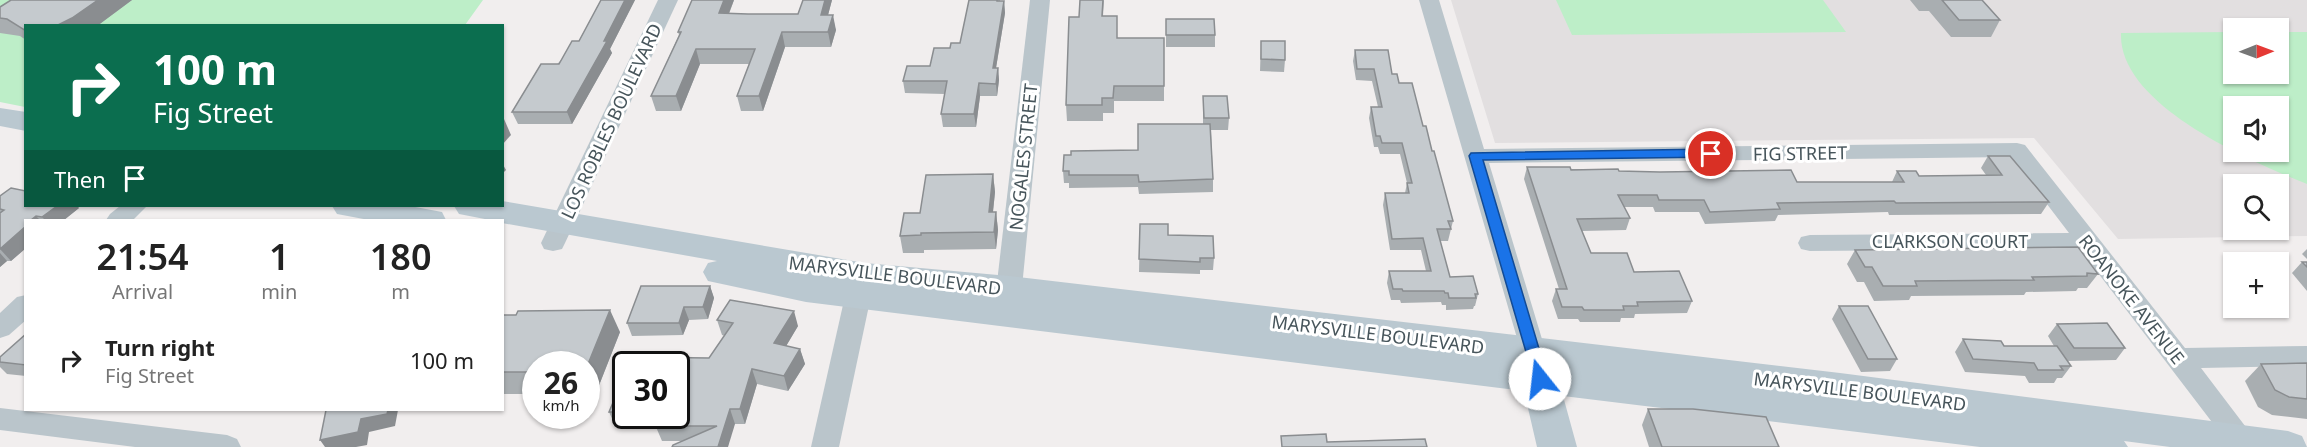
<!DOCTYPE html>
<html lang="en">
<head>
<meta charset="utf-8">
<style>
  :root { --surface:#fff; --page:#f6f6f6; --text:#222; --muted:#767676 }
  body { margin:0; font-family:"Noto Sans",sans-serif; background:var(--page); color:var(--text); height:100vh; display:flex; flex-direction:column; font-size:22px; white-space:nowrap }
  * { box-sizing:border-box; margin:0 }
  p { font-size:20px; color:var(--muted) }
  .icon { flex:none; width:33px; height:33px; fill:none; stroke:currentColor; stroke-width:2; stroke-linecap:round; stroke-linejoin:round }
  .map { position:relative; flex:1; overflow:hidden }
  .side { position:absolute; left:24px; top:219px; width:480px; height:192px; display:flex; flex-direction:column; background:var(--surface); border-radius:0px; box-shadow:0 2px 4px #0004 }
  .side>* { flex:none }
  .guide { position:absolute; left:24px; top:24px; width:480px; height:183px; border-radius:0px; box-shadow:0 2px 4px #0004; background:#0b6e4f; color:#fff; overflow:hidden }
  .needle { width:39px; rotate:89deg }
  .fabs { position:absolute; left:2223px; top:18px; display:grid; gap:12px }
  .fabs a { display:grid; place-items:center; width:66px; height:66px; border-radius:0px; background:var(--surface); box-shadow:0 2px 4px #0004; font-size:30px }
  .speed { position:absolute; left:522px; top:351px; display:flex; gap:12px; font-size:30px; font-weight:700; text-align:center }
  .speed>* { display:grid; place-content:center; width:78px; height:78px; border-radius:50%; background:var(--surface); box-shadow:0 2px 4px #0004; line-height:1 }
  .speed small { font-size:15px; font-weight:400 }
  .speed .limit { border:3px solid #111; border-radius:9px; background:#fff; color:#111 }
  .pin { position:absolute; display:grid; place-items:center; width:51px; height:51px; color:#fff; margin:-26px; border:3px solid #fff; border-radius:50%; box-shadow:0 2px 6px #0007 }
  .me { position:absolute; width:66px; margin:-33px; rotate:344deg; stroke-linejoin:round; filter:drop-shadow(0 0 4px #0008) }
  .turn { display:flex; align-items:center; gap:21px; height:126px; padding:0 30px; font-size:27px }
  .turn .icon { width:78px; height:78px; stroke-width:2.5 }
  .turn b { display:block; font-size:42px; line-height:51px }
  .then { display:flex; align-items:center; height:57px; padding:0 30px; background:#0003; gap:12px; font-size:22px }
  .eta { display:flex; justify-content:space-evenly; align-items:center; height:102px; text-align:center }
  .eta b { font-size:36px; font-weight:600; line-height:42px }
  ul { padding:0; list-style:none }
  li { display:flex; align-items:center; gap:18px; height:78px; padding:0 30px }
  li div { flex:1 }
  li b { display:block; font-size:22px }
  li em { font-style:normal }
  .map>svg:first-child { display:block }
  .education { fill:#e2dfe0; fill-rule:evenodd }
  .green { fill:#bdeec8; fill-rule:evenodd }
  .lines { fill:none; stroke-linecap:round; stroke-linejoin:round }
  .street { fill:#bac5cb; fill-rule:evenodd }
  .secondary { fill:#bac8d0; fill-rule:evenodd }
  .wall { fill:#a9aeb1 }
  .shaded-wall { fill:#8a8d90 }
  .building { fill:#c5cace; stroke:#8a8d90; stroke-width:1.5 }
  .route { fill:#1a73e8; stroke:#114b97; stroke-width:1.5 }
  .labels { text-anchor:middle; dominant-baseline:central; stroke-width:6; stroke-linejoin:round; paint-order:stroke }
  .street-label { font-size:18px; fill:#47555b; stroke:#fff }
</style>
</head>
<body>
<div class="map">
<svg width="2307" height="447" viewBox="0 0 2307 447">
  <rect width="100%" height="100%" fill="#f1eeee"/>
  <!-- education -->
  <path class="education" d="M1451,0H2307V236L2118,239L2034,138L1495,143ZM2234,28H2278V74H2234ZM2234,106H2278V152H2234ZM2234,184H2278V230H2234Z"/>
  <!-- green -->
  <g class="green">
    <polygon points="0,0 483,0 465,25 26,26 25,107 0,102"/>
    <polygon points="1556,0 1823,0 1846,32 1572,35"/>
    <path d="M2233,32L2234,74H2278L2279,32H2307V184C2251,161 2118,105 2121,33ZM2278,106V152H2234V106Z"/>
  </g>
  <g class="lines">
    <!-- street -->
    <g class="street">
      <polygon points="658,0 678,0 565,243 562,249 553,251 544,249 541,243"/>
      <polygon points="1030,0 1050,0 1020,308 1016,315 1007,317 998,315 994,308"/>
      <polygon points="1419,0 1439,0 1484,149 2017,143 2025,145 2185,348 2307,346 2307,366 2201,368 2261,447 2231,447 2082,252 2060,249 1810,251 1801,249 1798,243 1801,237 1810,235 2069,233 2011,157 1489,163 1551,369 1548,376 1538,379 1528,376"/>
      <polygon points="120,206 147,206 133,220 106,220 110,214"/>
      <polygon points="858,287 867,289 871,296 839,447 811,447 845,296 849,289"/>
      <polygon points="26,295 26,320 9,335 0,338 0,313 17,297"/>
      <polygon points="0,408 227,435 237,439 241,447 135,447 0,430"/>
    </g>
    <!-- secondary -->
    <g class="secondary">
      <polygon points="0,108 26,112 26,131 0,126"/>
      <polygon points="502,201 865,263 1009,276 1840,373 2288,431 2302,436 2307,447 2170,447 2124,441 2128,447 1980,447 1563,396 1577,447 1537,447 1524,391 806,302 708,281 703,272 708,263 717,261 502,223 502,220 490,220 459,214 454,206 502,206"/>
      <polygon points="332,206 410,206 442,212 446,220 369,220 337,214"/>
    </g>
  </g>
  <!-- wall -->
  <g class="wall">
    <polygon points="11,0 132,0 97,26 26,26 26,40 20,36 0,33 0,7"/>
    <polygon points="601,0 635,0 610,49 612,53 572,124 518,124 512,112 579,41"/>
    <polygon points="734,0 729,14 798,14 832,0 828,15 836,30 831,47 785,47 763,111 741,111 737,96 749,64 700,64 681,111 656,111 651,96 679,35 678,32"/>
    <polygon points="969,0 1000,0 1000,1 1004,1 1005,13 996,68 998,68 999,80 997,96 980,96 976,127 943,127 941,114 945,94 905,93 903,81 930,66 950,48 960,43"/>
    <polygon points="1104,0 1103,16 1117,38 1164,38 1164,101 1114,101 1114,113 1103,113 1103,121 1067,121 1066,105 1079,17"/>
    <polygon points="1910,0 1982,0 2000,20 1991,37 1951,37 1929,11 1919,11"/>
    <polygon points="1166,19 1215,35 1215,47 1166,47"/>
    <polygon points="1261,41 1285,60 1284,72 1260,71"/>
    <polygon points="1355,50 1392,74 1399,83 1423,126 1432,151 1453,221 1448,241 1440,241 1450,277 1478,294 1475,306 1474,306 1473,309 1446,310 1446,305 1442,305 1441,302 1401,303 1400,300 1391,300 1387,283 1389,271 1426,271 1421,250 1390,250 1383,205 1385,193 1405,193 1407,183 1400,154 1380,154 1378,147 1374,147 1369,118 1371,107 1378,107 1372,81 1356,80 1353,61"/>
    <polygon points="1203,96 1229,118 1228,130 1211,130 1213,179 1213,192 1139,194 1138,187 1069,188 1069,183 1064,183 1063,171 1138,150 1203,124"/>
    <polygon points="1988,156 2049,202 2041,214 1889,215 1888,212 1778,215 1775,221 1705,224 1699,212 1655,212 1653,207 1624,207 1630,218 1626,230 1582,231 1591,253 1634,272 1692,301 1687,313 1635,314 1634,318 1621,318 1620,322 1580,322 1578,319 1558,319 1552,301 1556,289 1559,289 1524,179 1527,167 1619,171 1797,182 1892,182 1897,171 1919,176 1986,175 1981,168"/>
    <polygon points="993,174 995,192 993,212 996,212 998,230 996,249 924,250 924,253 903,253 900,236 920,213"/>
    <polygon points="0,196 26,206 77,206 79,208 64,220 26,220 26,248 11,261 7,261 0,267"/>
    <polygon points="1140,224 1168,235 1214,258 1213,270 1200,270 1200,274 1139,272"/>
    <polygon points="2307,249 2307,259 2302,254"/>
    <polygon points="1855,250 2098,274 2087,288 2078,288 2076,291 2026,292 2024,295 1911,296 1909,300 1874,301 1864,282 1857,282 1847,264"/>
    <polygon points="2302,262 2307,262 2307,291 2292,273"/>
    <polygon points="710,286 714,298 708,319 689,320 683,335 632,336 627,323"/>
    <polygon points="1839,306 1897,359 1890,371 1861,372 1832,319"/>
    <polygon points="502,315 620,332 596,393 586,393 586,364 536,364 536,394 503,394 502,393"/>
    <polygon points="717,320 798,326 786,346 800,349 805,364 788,391 757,384 745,424 735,424 682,441 662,441 656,427 616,427 609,412 626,372 626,416 676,416 709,358 725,336 722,335"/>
    <polygon points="2057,324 2125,348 2116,360 2067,361 2071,366 2062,378 2057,378 2054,383 2029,383 2025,376 1965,372 1955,352 1963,339 2004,346 2054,346 2048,336"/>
    <polygon points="26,334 26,376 7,374 0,367 0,357"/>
    <polygon points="2307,363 2307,419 2272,415 2258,407 2245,381 2261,364"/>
    <polygon points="1648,409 1779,447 1649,447 1642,425"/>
  </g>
  <!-- shaded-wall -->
  <g class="shaded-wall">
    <polygon points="98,0 132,0 97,26 56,26"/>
    <polygon points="625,0 635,0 610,49 612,53 572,124 567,112"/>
    <polygon points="724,0 734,0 723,28 719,13"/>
    <polygon points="825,0 832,0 824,30 821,15"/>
    <polygon points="1004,1 1005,13 994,80 993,68"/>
    <polygon points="833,15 836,30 831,47 828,32"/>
    <polygon points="782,32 785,47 763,111 759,96"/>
    <polygon points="696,49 700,64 681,111 676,96"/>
    <polygon points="998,68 999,80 997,96 996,84"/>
    <polygon points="979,83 980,96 976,127 974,114"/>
    <polygon points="504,119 511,135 502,145 502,120"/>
    <polygon points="502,163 506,170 502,174"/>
    <polygon points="993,174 995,192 991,230 989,212"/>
    <polygon points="57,206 77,206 79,208 64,220 45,220 42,217"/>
    <polygon points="996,212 998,230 996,249 994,232"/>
    <polygon points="36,216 40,220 31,220"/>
    <polygon points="26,226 26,248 11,261 0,249"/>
    <polygon points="0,253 7,261 0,267"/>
    <polygon points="710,286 714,298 708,319 703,307"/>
    <polygon points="684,307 689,320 683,335 679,323"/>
    <polygon points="610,310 620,332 596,393 586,374 586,369"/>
    <polygon points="794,311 798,326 779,358 774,343"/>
    <polygon points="800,349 805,364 788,391 784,376"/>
    <polygon points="752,369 757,384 745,424 740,409"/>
    <polygon points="730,409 735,424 728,447 718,447"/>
    <polygon points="388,410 398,410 395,426 369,432 367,445 356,447 325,447 320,440 361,419"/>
  </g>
  <!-- building -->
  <g class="building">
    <polygon points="11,0 98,0 72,18 56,26 26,26 26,31 7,19 0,18 0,7"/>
    <polygon points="601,0 625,0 604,41 607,41 567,112 512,112 541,64 559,64 572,41 579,41"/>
    <polygon points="692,0 724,0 719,13 748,14 798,14 803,0 825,0 821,15 833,15 828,32 782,32 759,96 737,96 755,49 696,49 676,96 651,96 681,32 678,32"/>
    <polygon points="969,0 997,0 997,1 1004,1 993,68 998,68 996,84 979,83 974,114 941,114 947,81 903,81 907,66 930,66 934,48 950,48 951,43 960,43"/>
    <polygon points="1080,0 1103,0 1102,16 1117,16 1117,38 1164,38 1164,86 1114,86 1113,98 1102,98 1102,105 1066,105 1069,17 1079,17"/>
    <polygon points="1942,0 1982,0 2000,20 1959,20"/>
    <polygon points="1166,19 1214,19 1215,35 1166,35"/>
    <polygon points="1261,41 1285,41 1285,60 1261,59"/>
    <polygon points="1355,50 1388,50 1392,74 1397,74 1399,83 1412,83 1423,126 1426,126 1432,151 1434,151 1453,221 1448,221 1451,229 1437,229 1450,277 1473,276 1478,294 1475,294 1476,298 1449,298 1448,293 1445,293 1444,291 1403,291 1402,289 1393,289 1389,271 1431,271 1423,238 1392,239 1385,193 1409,193 1407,183 1412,183 1402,143 1382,143 1380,136 1376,136 1371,107 1382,107 1374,69 1357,69"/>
    <polygon points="1203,96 1227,96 1229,118 1204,118"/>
    <polygon points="1138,124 1210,124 1213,179 1139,182 1138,175 1069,175 1069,171 1063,171 1064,155 1071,155 1071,151 1138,150"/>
    <polygon points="1988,156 2010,156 2049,202 1896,203 1894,201 1777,203 1780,209 1710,212 1704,200 1659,200 1657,195 1618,195 1630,218 1577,219 1591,253 1627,253 1634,272 1679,271 1692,301 1637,302 1638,306 1623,306 1624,310 1584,310 1582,307 1562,307 1556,289 1567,289 1527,167 1570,167 1571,170 1618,169 1619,171 1660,172 1791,170 1797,182 1904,182 1897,171 1916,171 1919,176 2002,175"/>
    <polygon points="993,174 989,212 996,212 994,232 921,233 921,235 900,236 904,213 920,213 926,175"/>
    <polygon points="11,188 26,191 26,206 57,206 42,217 36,216 31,220 26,220 26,226 0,249 0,213 4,210 0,209 0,196"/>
    <polygon points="1140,224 1168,224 1168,235 1213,236 1214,258 1200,258 1200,262 1139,259"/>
    <polygon points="2078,247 2098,274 2087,273 2087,276 2032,277 2034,280 1915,281 1917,286 1883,286 1872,267 1865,267 1855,250"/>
    <polygon points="2302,262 2307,262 2307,267"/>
    <polygon points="641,286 710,286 703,307 684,307 679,323 627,323"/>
    <polygon points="730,300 794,311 774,343 800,349 784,376 752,369 740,409 730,409 718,447 672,447 673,445 717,426 656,426 660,416 676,416 676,364 628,364 631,357 709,358 733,323 717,320"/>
    <polygon points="1839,306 1868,306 1897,359 1868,359"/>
    <polygon points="610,310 586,369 586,364 536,364 536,372 502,372 502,315 516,315 518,311"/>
    <polygon points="2107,323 2125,348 2074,348 2057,324"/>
    <polygon points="26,334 26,365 0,362 0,357"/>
    <polygon points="1963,339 2001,341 2004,346 2057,346 2071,366 2060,366 2063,370 2038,370 2034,363 1973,359"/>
    <polygon points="2307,363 2307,399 2289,397 2275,390 2261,364"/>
    <polygon points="626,372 626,412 609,412"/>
    <polygon points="1648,409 1693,409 1766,417 1779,447 1662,447"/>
    <polygon points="326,410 388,410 387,414 361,419 358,432 320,440"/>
    <polygon points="1326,434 1327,442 1425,439 1427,447 1282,447 1281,436"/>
  </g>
  <!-- route -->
  <polygon class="route" points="1711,149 1717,154 1716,157 1483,160 1548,379 1546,383 1535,383 1469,156 1471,153"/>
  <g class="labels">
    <!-- street labels -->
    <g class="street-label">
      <text transform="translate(611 121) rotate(-65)">LOS ROBLES BOULEVARD</text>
      <text transform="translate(1800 153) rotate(-1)">FIG STREET</text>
      <text transform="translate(1023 157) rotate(-84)">NOGALES STREET</text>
      <text x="1950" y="241">CLARKSON COURT</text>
      <text transform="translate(895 275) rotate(7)">MARYSVILLE BOULEVARD</text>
      <text transform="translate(2132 299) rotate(52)">ROANOKE AVENUE</text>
      <text transform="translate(1378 334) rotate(7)">MARYSVILLE BOULEVARD</text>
      <text transform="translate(1860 391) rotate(7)">MARYSVILLE BOULEVARD</text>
    </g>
  </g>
</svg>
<div class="fabs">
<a><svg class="needle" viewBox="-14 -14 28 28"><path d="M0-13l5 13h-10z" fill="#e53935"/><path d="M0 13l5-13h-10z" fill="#767676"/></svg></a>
<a><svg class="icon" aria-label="sound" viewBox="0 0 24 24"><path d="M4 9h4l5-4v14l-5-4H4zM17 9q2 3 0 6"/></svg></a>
<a><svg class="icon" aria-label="search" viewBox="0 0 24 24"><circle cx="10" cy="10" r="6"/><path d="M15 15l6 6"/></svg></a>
<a>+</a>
</div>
<div class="speed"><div>26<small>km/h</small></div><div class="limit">30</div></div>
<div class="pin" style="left:1711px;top:154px;background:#d93025"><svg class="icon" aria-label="arrive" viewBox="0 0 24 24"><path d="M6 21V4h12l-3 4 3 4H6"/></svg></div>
<svg class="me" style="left:1540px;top:379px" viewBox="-20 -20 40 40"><circle r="19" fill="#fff"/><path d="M0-13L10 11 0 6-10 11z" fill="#1a73e8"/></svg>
<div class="guide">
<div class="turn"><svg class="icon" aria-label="right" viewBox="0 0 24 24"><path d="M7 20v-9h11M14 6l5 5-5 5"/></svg><div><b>100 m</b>Fig Street</div></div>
<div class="then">Then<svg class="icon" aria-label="arrive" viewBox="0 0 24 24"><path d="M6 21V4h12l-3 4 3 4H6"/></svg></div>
</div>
<section class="side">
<div class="eta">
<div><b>21:54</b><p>Arrival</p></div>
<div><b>1</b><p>min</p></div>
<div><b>180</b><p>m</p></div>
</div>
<ul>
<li><svg class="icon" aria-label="right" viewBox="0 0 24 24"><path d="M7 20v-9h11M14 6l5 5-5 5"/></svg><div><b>Turn right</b><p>Fig Street</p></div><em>100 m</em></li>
</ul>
</section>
</div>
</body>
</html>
